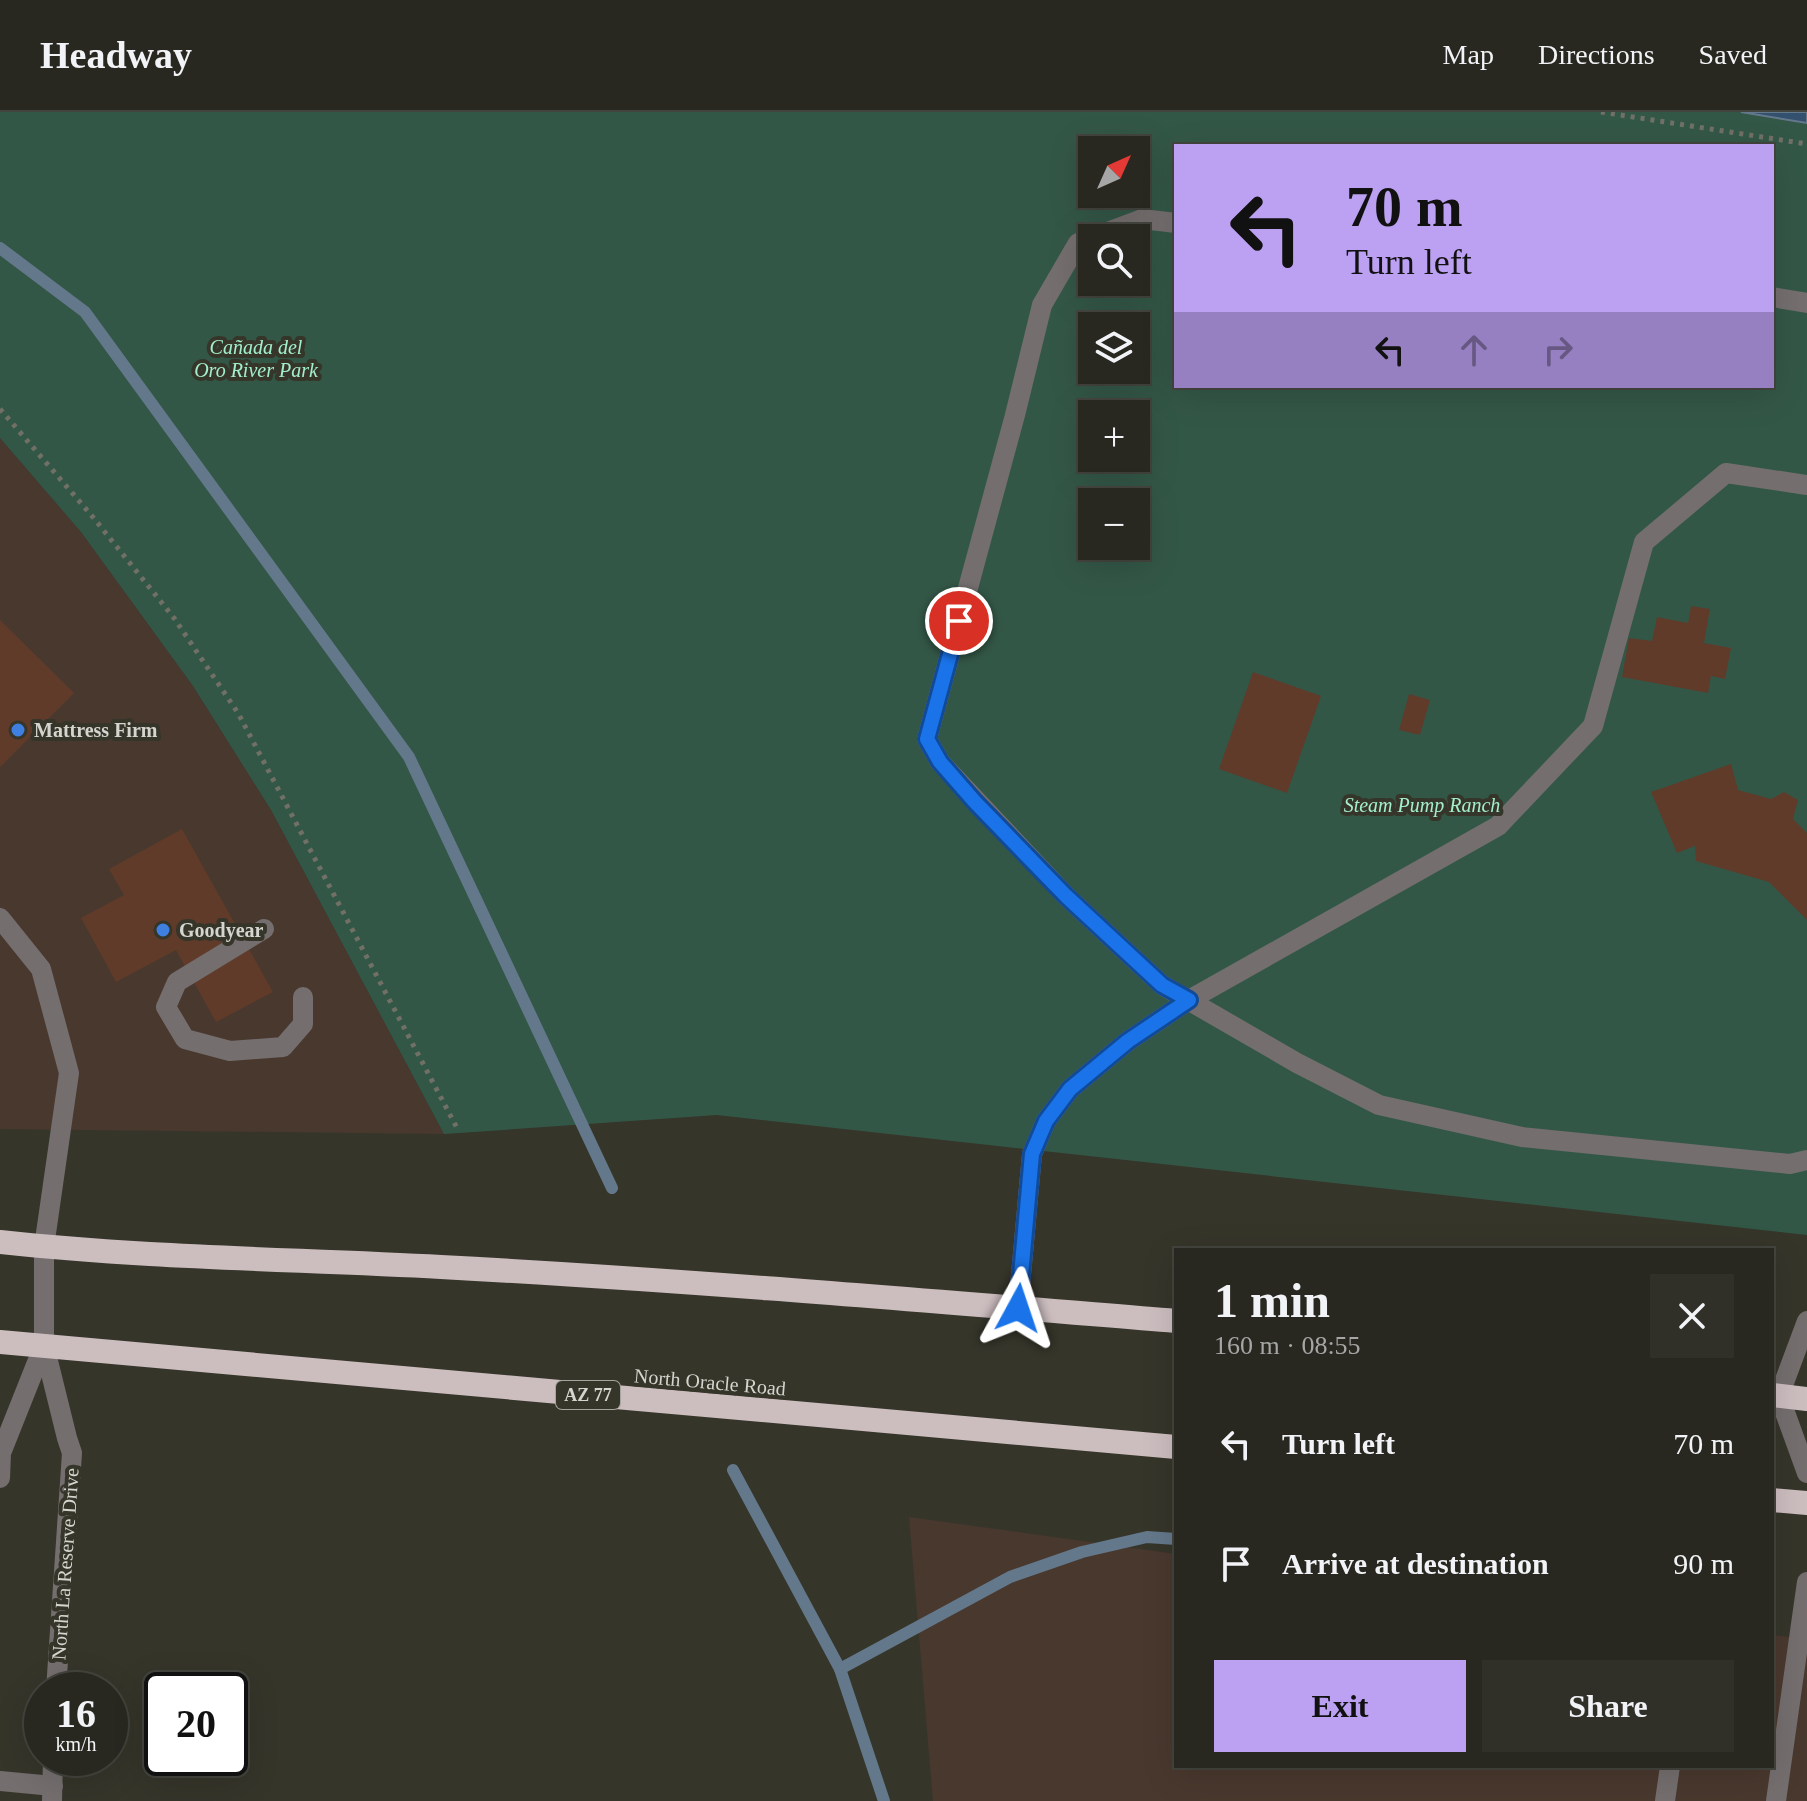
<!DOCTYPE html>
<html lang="en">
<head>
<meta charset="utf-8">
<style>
  :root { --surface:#282820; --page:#303029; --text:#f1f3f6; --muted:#a5a6a5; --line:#44443e; --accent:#bca0f2 }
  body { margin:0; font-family:"Times New Roman",serif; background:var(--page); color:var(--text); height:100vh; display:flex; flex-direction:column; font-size:30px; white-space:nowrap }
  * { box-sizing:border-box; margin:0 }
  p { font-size:26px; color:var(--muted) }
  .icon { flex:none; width:44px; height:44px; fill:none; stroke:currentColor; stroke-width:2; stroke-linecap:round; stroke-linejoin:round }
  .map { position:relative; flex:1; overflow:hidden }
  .sheet { position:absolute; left:1174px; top:1136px; width:600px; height:520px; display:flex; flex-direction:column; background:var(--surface); border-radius:0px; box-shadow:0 8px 32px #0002,0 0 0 2px var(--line) }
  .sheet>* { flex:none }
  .banner { position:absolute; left:1174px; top:32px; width:600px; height:244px; border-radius:0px; box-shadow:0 8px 32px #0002,0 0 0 2px var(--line); background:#bca0f2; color:#111; overflow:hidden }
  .needle { width:52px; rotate:45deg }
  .buttons { position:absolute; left:1078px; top:24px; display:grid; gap:16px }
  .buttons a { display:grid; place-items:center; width:72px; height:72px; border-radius:0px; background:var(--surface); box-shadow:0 8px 32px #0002,0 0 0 2px var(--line); font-size:40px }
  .speed { position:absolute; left:24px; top:1560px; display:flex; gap:16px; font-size:40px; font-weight:700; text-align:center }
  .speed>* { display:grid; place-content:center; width:104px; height:104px; border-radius:50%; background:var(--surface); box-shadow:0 8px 32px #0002,0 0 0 2px var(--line); line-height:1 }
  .speed small { font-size:20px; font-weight:400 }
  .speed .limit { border:4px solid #111; border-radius:12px; background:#fff; color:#111 }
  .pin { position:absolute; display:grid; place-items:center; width:68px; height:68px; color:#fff; margin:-34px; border:4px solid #fff; border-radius:50%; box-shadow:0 2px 8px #0007 }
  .me { position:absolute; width:88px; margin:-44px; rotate:5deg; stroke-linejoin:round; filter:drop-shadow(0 0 6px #0008) }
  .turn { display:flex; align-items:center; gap:28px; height:168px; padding:0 40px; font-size:36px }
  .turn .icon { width:104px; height:104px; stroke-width:2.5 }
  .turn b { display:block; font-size:56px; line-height:68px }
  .lanes { display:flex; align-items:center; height:76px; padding:0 40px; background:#0003; justify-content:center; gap:40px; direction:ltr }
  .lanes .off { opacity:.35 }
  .round { display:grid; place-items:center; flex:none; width:84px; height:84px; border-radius:0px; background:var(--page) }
  .overview { display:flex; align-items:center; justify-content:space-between; height:136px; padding:0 40px }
  h1 { font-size:48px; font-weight:600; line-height:60px }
  .primary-button { display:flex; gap:16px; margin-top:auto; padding:16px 40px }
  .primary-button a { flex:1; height:92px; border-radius:0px; background:var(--accent); color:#111; font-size:32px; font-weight:600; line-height:92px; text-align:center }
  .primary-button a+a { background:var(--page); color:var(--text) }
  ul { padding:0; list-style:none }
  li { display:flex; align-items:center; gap:24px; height:120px; padding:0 40px }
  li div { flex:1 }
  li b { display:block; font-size:30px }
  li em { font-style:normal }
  header { display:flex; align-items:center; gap:48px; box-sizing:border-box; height:112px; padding:0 40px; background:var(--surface); border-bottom:2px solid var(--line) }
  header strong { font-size:38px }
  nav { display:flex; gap:44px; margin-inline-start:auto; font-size:28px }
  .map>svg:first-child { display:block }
  .commercial { fill:#49382e }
  .green { fill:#335747; fill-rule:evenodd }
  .water { fill:#33516e; stroke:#64788b; stroke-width:2 }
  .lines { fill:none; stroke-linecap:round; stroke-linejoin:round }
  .stream { stroke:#64788b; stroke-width:12 }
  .building { fill:#603b2a }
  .path { stroke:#717067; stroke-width:5; stroke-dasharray:4 6; stroke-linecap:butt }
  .minor { stroke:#746e6f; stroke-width:20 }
  .highway { stroke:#ccbdbf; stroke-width:24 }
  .route-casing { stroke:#114b97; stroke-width:20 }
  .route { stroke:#1a73e8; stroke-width:14 }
  .shop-dot { fill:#3f7fe0; stroke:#36352a; stroke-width:3 }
  .labels { text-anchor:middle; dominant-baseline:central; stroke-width:8; stroke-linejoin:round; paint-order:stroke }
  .shield { fill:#36352a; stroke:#a5a49d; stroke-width:2 }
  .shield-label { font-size:18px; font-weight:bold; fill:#d5d4ce }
  .park-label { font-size:20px; font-style:italic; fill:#a3efcc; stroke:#36352a }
  .poi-label { font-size:20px; font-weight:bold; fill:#d5d4ce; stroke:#36352a; text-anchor:start }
  .street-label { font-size:20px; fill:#d5d4ce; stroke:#36352a }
</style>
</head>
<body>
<header>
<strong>Headway</strong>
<nav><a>Map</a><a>Directions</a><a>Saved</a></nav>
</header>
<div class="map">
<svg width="1807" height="1689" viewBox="0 0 1807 1689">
  <rect width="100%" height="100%" fill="#36352a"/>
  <!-- commercial -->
  <g class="commercial">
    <polygon points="0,326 81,420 193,574 271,698 444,1022 0,1017"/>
    <polygon points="909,1405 1176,1442 1176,1654 1772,1654 1772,1523 1807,1527 1807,1689 933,1689"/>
  </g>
  <!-- green -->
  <path class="green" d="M0,0H1807V1123L717,1003L444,1022L271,698L193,574L81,420L0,326ZM1176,34H1772V274H1176ZM1092,38H1136V82H1092ZM1092,126H1136V170H1092ZM1092,214H1136V258H1092ZM1092,302H1136V346H1092ZM1092,390H1136V434H1092Z"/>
  <!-- water -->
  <polygon class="water" points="1741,0 1807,0 1807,11"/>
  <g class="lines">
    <!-- stream -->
    <g class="stream">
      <polyline points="0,136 85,200 409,645 612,1076"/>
      <polyline points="733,1358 840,1557 884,1689"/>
      <polyline points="840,1557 1010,1465 1082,1440 1147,1425 1176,1427"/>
    </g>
  </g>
  <!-- building -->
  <g class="building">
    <polygon points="1691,494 1710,497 1704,531 1731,536 1725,567 1711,564 1708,581 1622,565 1629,526 1652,529 1657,505 1688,511"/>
    <polygon points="0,508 74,581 0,655"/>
    <polygon points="1253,560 1321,584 1287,681 1219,657"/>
    <polygon points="1409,582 1430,588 1420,623 1399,618"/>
    <polygon points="1731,652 1738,678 1771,687 1784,680 1798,688 1793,707 1807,721 1807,808 1769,770 1696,749 1695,734 1677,741 1651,680"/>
    <polygon points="182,717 273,880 216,910 176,838 116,870 81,806 124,783 109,757"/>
  </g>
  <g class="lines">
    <!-- path -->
    <g class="path">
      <polyline points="1601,0 1807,32"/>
      <polyline points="0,297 92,404 174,506 238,601 457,1016"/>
    </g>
    <!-- minor -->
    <g class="minor">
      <polyline points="1176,111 1142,107 1078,131 1042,193 1015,303 927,627 940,650 1066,784 1162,873 1297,951 1379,993 1522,1025 1790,1052 1807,1048"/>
      <polyline points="1772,185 1807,191"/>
      <polyline points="0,806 41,857 69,961 44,1135 44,1233 67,1326 72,1341 56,1578"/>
      <polyline points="264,817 177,870 166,895 185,927 230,939 283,935 303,912 303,885"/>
      <polyline points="1018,1196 1032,1042 1046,1009 1070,977 1128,929 1189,888 1498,714 1593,614 1644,430 1726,361 1807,373"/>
      <polyline points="1779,1284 1807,1361"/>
      <polyline points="1772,1293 1779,1284 1807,1209"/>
      <polyline points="0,1366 1,1341 44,1233"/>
      <polyline points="0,1669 53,1674"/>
      <polyline points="52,1689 53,1646"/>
      <polyline points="1665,1689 1670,1654"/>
      <polyline points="1776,1689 1807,1470"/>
    </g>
    <!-- highway -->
    <g class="highway">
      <path d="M0,1130C146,1146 294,1147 441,1155C686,1168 931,1189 1176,1209"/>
      <polyline points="0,1230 1176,1335"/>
      <polyline points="1772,1283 1807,1287"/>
      <polyline points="1772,1388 1807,1391"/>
    </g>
  </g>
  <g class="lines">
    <defs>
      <polyline id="route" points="959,509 927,627 940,650 975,690 1066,784 1162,873 1189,888 1128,929 1070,977 1046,1009 1032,1042 1018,1196"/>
    </defs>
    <!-- route casing -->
    <use href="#route" class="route-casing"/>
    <!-- route -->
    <use href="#route" class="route"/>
  </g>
  <!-- markers -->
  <g class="shop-dot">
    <circle cx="18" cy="618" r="8"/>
    <circle cx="163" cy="818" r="8"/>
  </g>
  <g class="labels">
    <!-- shield labels -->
    <rect class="shield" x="556" y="1269" width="64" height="28" rx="6"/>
    <g class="shield-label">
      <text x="588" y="1283">AZ 77</text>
    </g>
    <!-- park labels -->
    <g class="park-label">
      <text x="256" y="235">Cañada del<tspan x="256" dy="23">Oro River Park</tspan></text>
      <text x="1422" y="693">Steam Pump Ranch</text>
    </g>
    <!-- poi labels -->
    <g class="poi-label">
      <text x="34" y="618">Mattress Firm</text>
      <text x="179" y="818">Goodyear</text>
    </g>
    <!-- street labels -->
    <g class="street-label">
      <text transform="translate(710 1270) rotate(5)">North Oracle Road</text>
      <text transform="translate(65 1452) rotate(-86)">North La Reserve Drive</text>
    </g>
  </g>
</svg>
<div class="buttons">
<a><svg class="needle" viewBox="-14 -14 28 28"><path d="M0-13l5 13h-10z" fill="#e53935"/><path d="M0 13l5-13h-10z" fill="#a5a6a5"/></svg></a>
<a><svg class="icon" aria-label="search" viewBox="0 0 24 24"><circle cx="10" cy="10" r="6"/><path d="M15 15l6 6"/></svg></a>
<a><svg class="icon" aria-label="layers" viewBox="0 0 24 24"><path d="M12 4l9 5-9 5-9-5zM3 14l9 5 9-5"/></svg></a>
<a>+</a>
<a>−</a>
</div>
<div class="speed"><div>16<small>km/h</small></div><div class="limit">20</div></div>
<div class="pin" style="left:959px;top:509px;background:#d93025"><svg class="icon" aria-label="arrive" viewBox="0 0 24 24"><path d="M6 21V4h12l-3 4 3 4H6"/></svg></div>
<svg class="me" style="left:1018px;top:1196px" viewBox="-20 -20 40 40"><path d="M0-17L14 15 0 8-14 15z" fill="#1a73e8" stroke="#fff" stroke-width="4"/></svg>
<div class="banner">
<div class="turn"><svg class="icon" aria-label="left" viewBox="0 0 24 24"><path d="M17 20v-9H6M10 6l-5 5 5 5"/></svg><div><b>70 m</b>Turn left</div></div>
<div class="lanes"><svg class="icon" aria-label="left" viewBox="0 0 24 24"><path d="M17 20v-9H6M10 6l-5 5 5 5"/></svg><svg class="icon off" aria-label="ahead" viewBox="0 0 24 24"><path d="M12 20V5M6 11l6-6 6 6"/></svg><svg class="icon off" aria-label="right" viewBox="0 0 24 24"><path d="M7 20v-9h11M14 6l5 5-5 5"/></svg></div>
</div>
<section class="sheet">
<div class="overview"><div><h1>1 min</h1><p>160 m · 08:55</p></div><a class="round"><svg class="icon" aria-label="close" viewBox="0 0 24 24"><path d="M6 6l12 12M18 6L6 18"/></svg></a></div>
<ul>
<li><svg class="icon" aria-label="left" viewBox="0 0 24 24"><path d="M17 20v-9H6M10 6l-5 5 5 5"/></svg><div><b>Turn left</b></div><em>70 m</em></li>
<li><svg class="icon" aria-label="arrive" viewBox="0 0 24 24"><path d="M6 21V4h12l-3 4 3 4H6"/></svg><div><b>Arrive at destination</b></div><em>90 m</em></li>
</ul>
<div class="primary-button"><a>Exit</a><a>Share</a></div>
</section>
</div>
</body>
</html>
